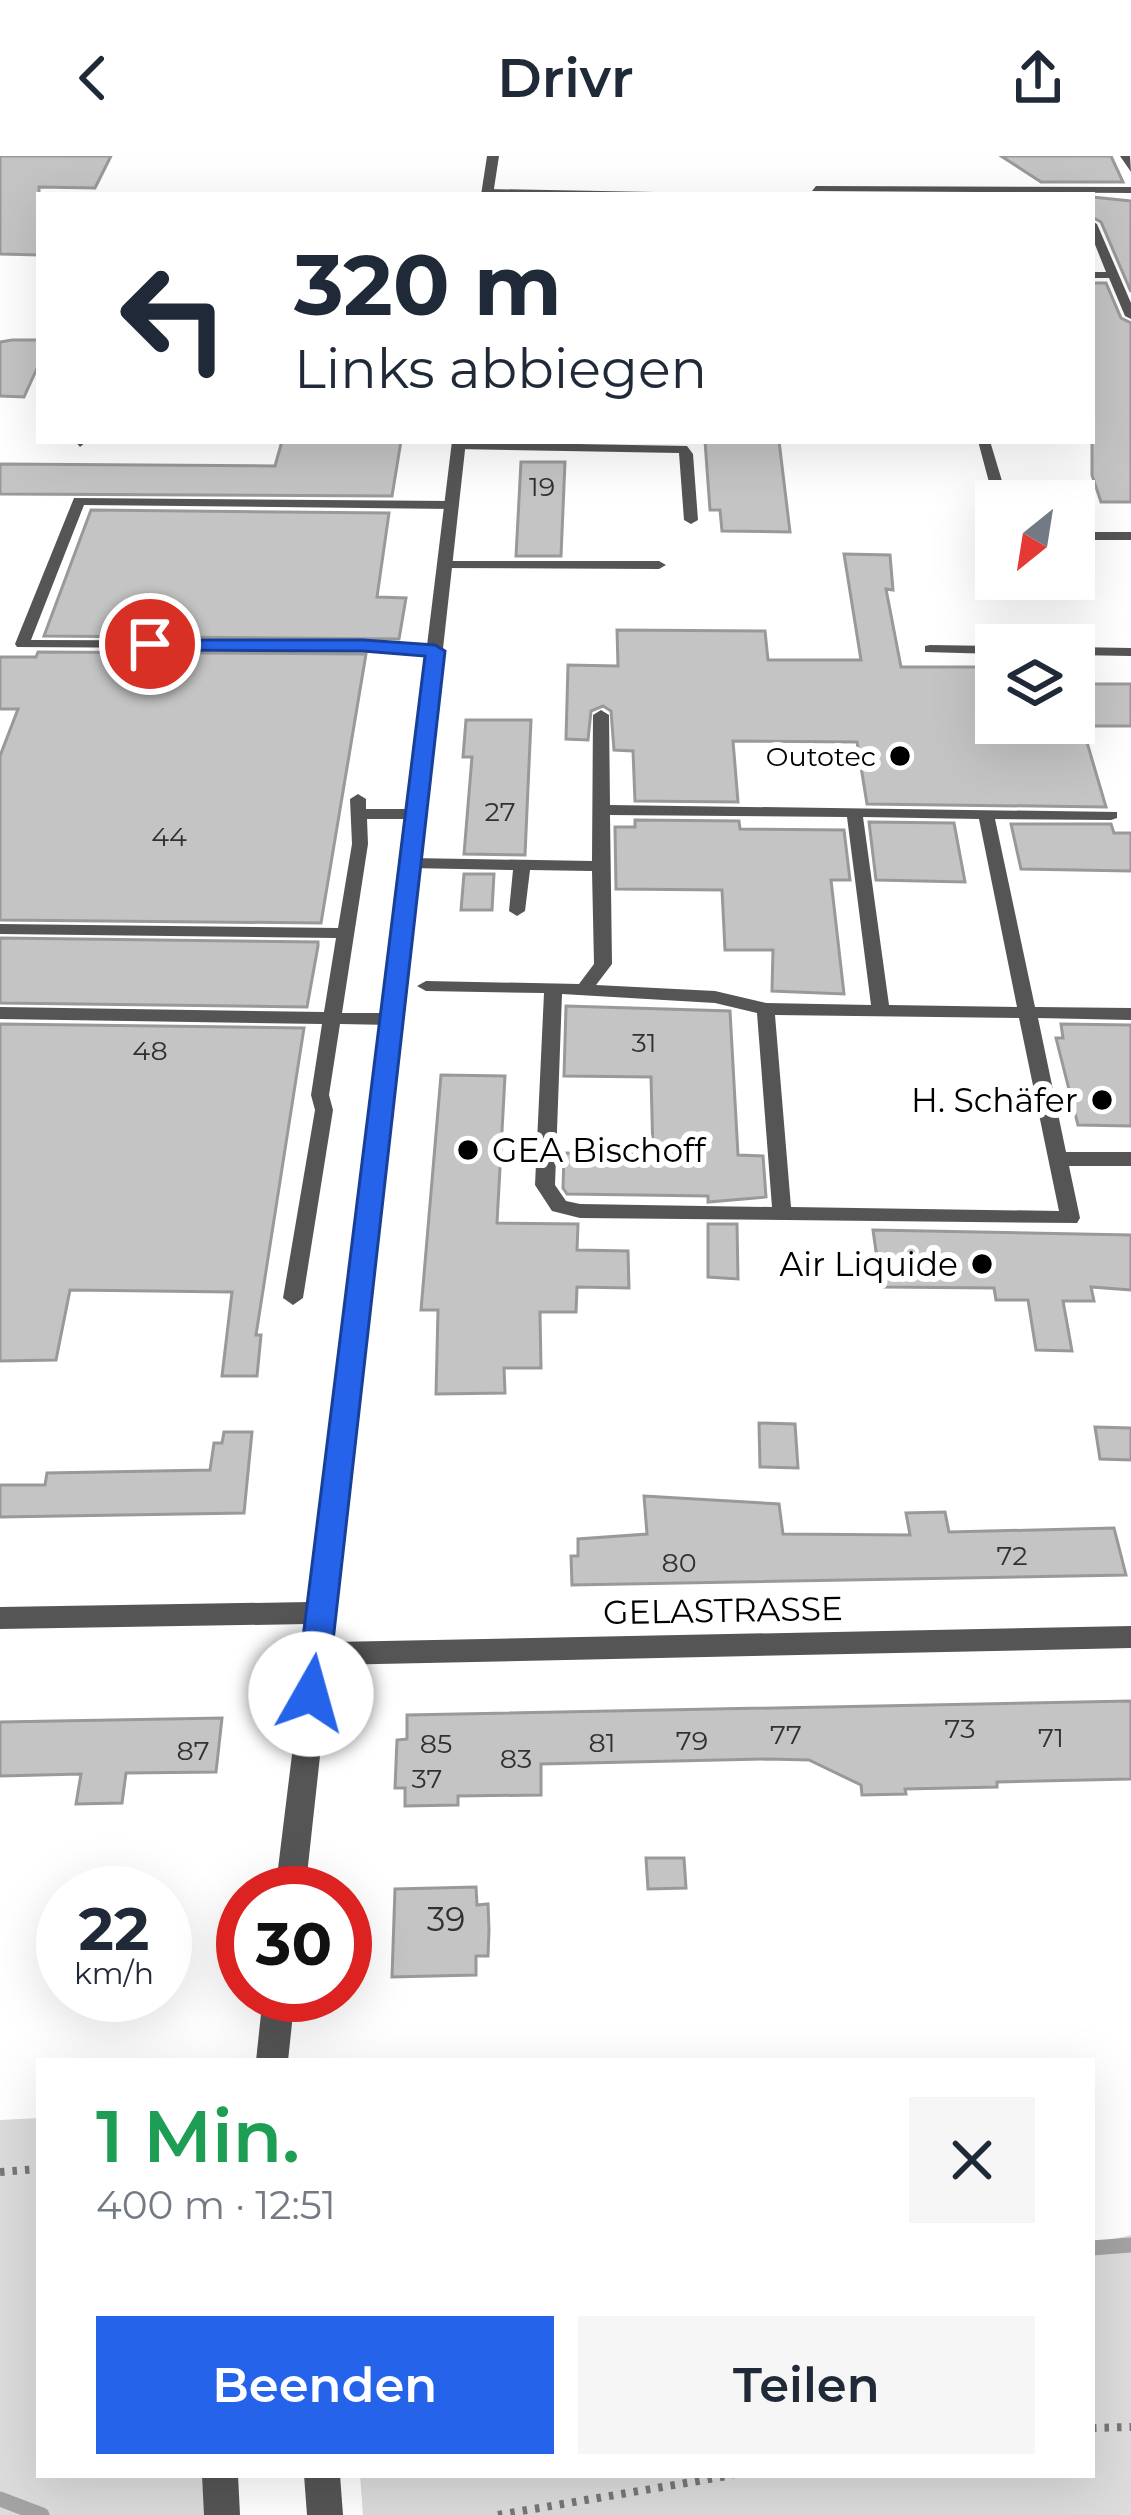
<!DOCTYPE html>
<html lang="de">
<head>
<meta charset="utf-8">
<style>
  :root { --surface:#fff; --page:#f6f6f7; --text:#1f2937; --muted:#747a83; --accent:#2563eb }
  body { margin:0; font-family:Montserrat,sans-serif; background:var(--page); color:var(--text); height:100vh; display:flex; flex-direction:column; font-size:45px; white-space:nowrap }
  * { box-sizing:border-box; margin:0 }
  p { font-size:39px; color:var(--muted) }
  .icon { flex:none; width:66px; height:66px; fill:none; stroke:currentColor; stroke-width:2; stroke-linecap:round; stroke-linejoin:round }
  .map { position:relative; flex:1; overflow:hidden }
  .side { position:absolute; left:36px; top:1902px; width:1059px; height:420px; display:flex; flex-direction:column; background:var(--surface); border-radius:0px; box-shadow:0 12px 48px #0002 }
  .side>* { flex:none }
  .top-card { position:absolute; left:36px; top:36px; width:1059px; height:252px; border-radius:0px; box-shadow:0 12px 48px #0002; background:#fff; color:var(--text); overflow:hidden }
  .needle { width:78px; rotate:210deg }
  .fabs { position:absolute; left:975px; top:324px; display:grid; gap:24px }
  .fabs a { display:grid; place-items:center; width:120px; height:120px; border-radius:0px; background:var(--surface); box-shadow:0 12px 48px #0002; font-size:60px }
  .speed { position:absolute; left:36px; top:1710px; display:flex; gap:24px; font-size:60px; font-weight:700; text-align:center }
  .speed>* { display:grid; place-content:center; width:156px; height:156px; border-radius:50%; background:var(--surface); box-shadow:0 12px 48px #0002; line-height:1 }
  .speed small { font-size:30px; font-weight:400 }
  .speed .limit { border:18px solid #d22; background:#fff; color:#111 }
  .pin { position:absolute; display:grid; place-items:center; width:102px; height:102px; color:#fff; margin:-51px; border:6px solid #fff; border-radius:50%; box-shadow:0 3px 12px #0007 }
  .me { position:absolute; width:132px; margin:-66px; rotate:7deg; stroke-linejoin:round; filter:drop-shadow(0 0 9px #0008) }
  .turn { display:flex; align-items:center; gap:42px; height:252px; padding:0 60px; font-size:54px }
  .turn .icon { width:156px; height:156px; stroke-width:2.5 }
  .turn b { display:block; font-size:84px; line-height:102px }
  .round { display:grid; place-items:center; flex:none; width:126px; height:126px; border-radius:0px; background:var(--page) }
  .headline { display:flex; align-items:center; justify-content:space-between; height:204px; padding:0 60px }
  h1 { font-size:72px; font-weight:600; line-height:90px; color:#1e9e55 }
  .cta { display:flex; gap:24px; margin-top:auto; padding:24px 60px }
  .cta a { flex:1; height:138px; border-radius:0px; background:var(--accent); color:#fff; font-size:48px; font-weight:600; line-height:138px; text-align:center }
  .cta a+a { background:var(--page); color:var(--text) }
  header { display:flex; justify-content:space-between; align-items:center; height:156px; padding:0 60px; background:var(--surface); font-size:54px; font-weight:600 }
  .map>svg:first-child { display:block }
  .green { fill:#dcdcdc }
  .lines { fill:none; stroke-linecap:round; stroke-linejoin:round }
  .stream { stroke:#a3a3a3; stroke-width:15 }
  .building { fill:#c4c4c4; stroke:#999; stroke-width:3 }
  .path { stroke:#777; stroke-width:8; stroke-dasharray:4.5 8; stroke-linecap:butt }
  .lane { fill:#555; fill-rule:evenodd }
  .street { fill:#555; fill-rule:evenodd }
  .route { fill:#2563eb; stroke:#184099; stroke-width:3 }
  .poi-dot { fill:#000; stroke:#fff; stroke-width:4.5 }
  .labels { text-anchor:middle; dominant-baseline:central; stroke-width:12; stroke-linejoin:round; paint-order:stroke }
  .number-label { font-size:27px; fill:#313131 }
  .far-poi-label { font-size:27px; fill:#000; stroke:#fff; text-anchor:end }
  .poi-label { font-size:33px; fill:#000; stroke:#fff; text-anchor:end }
  .street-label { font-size:33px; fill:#000; stroke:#fff }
  .near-number-label { font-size:33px; fill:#313131 }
</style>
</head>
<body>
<header><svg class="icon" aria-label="back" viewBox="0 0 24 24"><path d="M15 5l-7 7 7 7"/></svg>Drivr<svg class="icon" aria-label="share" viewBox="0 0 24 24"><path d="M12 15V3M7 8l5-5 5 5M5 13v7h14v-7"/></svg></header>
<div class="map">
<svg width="1131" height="2359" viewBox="0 0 1131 2359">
  <rect width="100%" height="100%" fill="#fff"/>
  <!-- green -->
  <g class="green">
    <polygon points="39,1962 39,2319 205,2319 207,2359 0,2359 0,1964"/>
    <polygon points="1131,2079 1131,2359 363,2359 360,2319 1092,2319 1092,2088"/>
  </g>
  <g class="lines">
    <!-- stream -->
    <g class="stream">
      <polyline points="1092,2092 1131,2089"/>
      <polyline points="0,2343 42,2359"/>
    </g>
  </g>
  <!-- building -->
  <g class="building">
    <polygon points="0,0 111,0 95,32 39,31 39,99 0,98"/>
    <polygon points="1001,0 1111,0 1123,26 1041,26"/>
    <polygon points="1092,41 1131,45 1131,136 1101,66 1092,61"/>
    <polygon points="1092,127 1106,127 1121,162 1131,167 1131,346 1101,346 1092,319"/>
    <polygon points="12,184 39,184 39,208 24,241 0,240 0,186"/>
    <polygon points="282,285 401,285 392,340 0,338 0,308 275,310"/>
    <polygon points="705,285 779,285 790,376 722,375 720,354 710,354"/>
    <polygon points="521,306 565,306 561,400 516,400"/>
    <polygon points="91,354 389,357 377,441 406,442 399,483 44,480"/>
    <polygon points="844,398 890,399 893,434 886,433 901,511 996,511 996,582 1086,583 1106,651 867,648 857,586 733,585 738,646 635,645 633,595 614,594 611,555 603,550 591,555 588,584 566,583 568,509 618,510 617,474 765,475 768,504 861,504"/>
    <polygon points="38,496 366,498 321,767 0,764 0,600 18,553 0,553 0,501 36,501"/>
    <polygon points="1081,528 1131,528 1131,570 1094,570"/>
    <polygon points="466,564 531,564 525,699 464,698 472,601 463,601"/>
    <polygon points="635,664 739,665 740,673 844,674 850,724 831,724 844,838 772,835 773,794 725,794 722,734 616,733 615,671 635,671"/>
    <polygon points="869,666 954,667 965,726 876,724"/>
    <polygon points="1011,668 1111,668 1114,677 1131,677 1131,715 1021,713"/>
    <polygon points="464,718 494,718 492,754 461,754"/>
    <polygon points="0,782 318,786 318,790 307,851 0,847"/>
    <polygon points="566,850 730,855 738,999 763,1000 766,1041 708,1046 708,1040 567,1038 563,1032 564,997 653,998 651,921 564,920"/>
    <polygon points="0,868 304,872 256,1179 261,1179 257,1220 222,1220 232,1136 70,1134 56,1204 0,1205"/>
    <polygon points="1061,868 1131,869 1131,970 1078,969 1056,882 1063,882"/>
    <polygon points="441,919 505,920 497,1067 578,1068 577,1094 628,1095 629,1132 577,1131 576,1156 540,1156 541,1212 504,1212 505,1237 436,1238 438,1154 421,1154"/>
    <polygon points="708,1068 737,1068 738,1123 708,1121"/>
    <polygon points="873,1074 1131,1079 1131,1134 1091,1131 1094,1145 1063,1145 1072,1195 1036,1194 1028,1144 996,1144 994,1132 881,1131"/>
    <polygon points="759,1267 795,1268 798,1312 760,1311"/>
    <polygon points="1095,1271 1131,1272 1131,1304 1100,1303"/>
    <polygon points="224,1276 252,1276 244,1357 0,1361 0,1329 45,1329 47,1317 210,1314 214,1287 222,1287"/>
    <polygon points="644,1340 779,1348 783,1378 910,1379 906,1357 945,1356 949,1376 1114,1372 1126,1419 572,1429 571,1400 578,1400 578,1383 647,1378"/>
    <polygon points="1131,1545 1131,1623 997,1626 997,1631 905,1633 906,1638 862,1639 861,1629 809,1604 768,1603 541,1608 541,1639 458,1640 458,1649 405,1650 405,1632 395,1632 397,1584 407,1583 407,1559"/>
    <polygon points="222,1562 216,1616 126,1617 122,1647 76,1648 81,1618 0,1620 0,1566"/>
    <polygon points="646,1702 684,1702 686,1732 648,1733"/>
    <polygon points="476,1731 477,1749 488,1748 489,1774 488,1800 476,1800 476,1819 392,1821 395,1733"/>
  </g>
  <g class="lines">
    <!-- path -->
    <g class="path">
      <polyline points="0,2016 39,2013"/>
      <polyline points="1092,2272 1131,2271"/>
      <polyline points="498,2359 733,2319"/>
    </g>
    <!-- lane -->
    <g class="lane">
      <polygon points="1120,0 1130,0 1131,16"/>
      <polygon points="816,30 1131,31 1131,37 812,35"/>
      <polygon points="488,33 654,36 659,39 484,38"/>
      <polygon points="1092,65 1097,68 1131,147 1131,163 1125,160 1109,122 1092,122 1092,116 1106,116 1092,81"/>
      <polygon points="75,285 87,285 80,291"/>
      <polygon points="978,285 990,285 1008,345 994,345"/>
      <polygon points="459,286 687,290 693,298 698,364 691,368 684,364 679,297 455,293 455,287"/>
      <polygon points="74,342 452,345 459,349 452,353 84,349 31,484 363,485 435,491 442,495 435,499 363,493 17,491 15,488"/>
      <rect x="1074" y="376" width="57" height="8"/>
      <polygon points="446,405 659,405 666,409 659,413 441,412 441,406"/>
      <polygon points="930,489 996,490 996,498 925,496 925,490"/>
      <polygon points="1074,491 1131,492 1131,500 1074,499"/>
      <path d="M601,554L609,559L610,649L1117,656V662L1111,664L995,663L1035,851L1131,852V864L1038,862L1066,996H1131V1010H1069L1080,1062L1077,1067L580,1062L552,1055L535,1029L544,837L426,835L417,830L426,825L579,828L594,808L592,715L530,714L525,755L517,760L509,755L513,714L410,712L402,707L410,702L592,705L593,559ZM610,659L847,661L871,849L766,847L715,835L596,829L612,808ZM863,661L979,663L1017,851L889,849ZM562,838L715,847L757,857L772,1051L580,1048L566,1045L555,1029ZM775,859L1019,862L1059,1055L791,1051Z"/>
      <polygon points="358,638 366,643 366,653 416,653 424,658 416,663 367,663 368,688 342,857 392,857 401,863 392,869 340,868 329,939 333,954 303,1142 293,1149 283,1142 315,954 311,939 322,868 0,863 0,851 324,856 336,782 0,778 0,768 338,772 352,688 350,643"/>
    </g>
    <!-- street -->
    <g class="street">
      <polygon points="487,0 499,0 493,39 481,39"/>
      <polygon points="452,285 466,285 333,1486 1131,1470 1131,1492 330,1509 305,1737 275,1737 308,1468 0,1473 0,1451 310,1446"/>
      <polygon points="263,1839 295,1839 288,1905 256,1905"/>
      <polygon points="202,2319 238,2319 240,2359 204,2359"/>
      <polygon points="304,2319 340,2319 343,2359 307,2359"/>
    </g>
  </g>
  <!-- route -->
  <polygon class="route" points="143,484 363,484 435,489 445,495 327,1538 323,1548 311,1552 300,1548 296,1538 425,500 363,495 150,494 143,492"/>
  <!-- markers -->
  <g class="poi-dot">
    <circle cx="900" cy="600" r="12"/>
    <circle cx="1102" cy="944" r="12"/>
    <circle cx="468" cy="994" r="12"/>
    <circle cx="982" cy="1108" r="12"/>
  </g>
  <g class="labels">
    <!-- number labels -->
    <g class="number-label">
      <text x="542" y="330">19</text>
      <text x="500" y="655">27</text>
      <text x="169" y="680">44</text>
      <text x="644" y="886">31</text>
      <text x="150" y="894">48</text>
      <text x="1012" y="1399">72</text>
      <text x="679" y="1406">80</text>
      <text x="960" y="1572">73</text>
      <text x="786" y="1578">77</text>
      <text x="1051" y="1581">71</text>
      <text x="692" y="1584">79</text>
      <text x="602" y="1586">81</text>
      <text x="436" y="1587">85</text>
      <text x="193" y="1594">87</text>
      <text x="516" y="1602">83</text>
      <text x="427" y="1622">37</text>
    </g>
    <!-- far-poi labels -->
    <g class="far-poi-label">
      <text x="876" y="600">Outotec</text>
    </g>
    <!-- poi labels -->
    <g class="poi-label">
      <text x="1078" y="944">H. Schäfer</text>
      <text x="492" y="994" text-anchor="start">GEA Bischoff</text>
      <text x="958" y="1108">Air Liquide</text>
    </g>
    <!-- street labels -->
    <g class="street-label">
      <text transform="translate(723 1454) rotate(-1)">GELASTRASSE</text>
    </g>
    <!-- near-number labels -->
    <g class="near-number-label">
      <text x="446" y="1763">39</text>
    </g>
  </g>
</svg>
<div class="fabs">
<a><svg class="needle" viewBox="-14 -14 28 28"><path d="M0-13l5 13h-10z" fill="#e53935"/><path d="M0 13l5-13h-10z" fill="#747a83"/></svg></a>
<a><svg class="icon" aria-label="layers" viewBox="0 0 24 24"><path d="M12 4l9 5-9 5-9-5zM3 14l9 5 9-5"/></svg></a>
</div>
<div class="speed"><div>22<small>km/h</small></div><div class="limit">30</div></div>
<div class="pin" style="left:150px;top:488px;background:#d93025"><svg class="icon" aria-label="arrive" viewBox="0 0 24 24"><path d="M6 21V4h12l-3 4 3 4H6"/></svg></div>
<svg class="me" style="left:311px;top:1538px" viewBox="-20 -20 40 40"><circle r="19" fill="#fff"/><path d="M0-13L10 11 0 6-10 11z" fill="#2563eb"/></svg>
<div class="top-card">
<div class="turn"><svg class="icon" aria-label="left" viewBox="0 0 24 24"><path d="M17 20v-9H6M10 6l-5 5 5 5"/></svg><div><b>320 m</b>Links abbiegen</div></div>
</div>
<section class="side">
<div class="headline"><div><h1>1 Min.</h1><p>400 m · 12:51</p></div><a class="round"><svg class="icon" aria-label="close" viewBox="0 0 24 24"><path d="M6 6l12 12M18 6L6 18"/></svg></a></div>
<div class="cta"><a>Beenden</a><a>Teilen</a></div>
</section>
</div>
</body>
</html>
